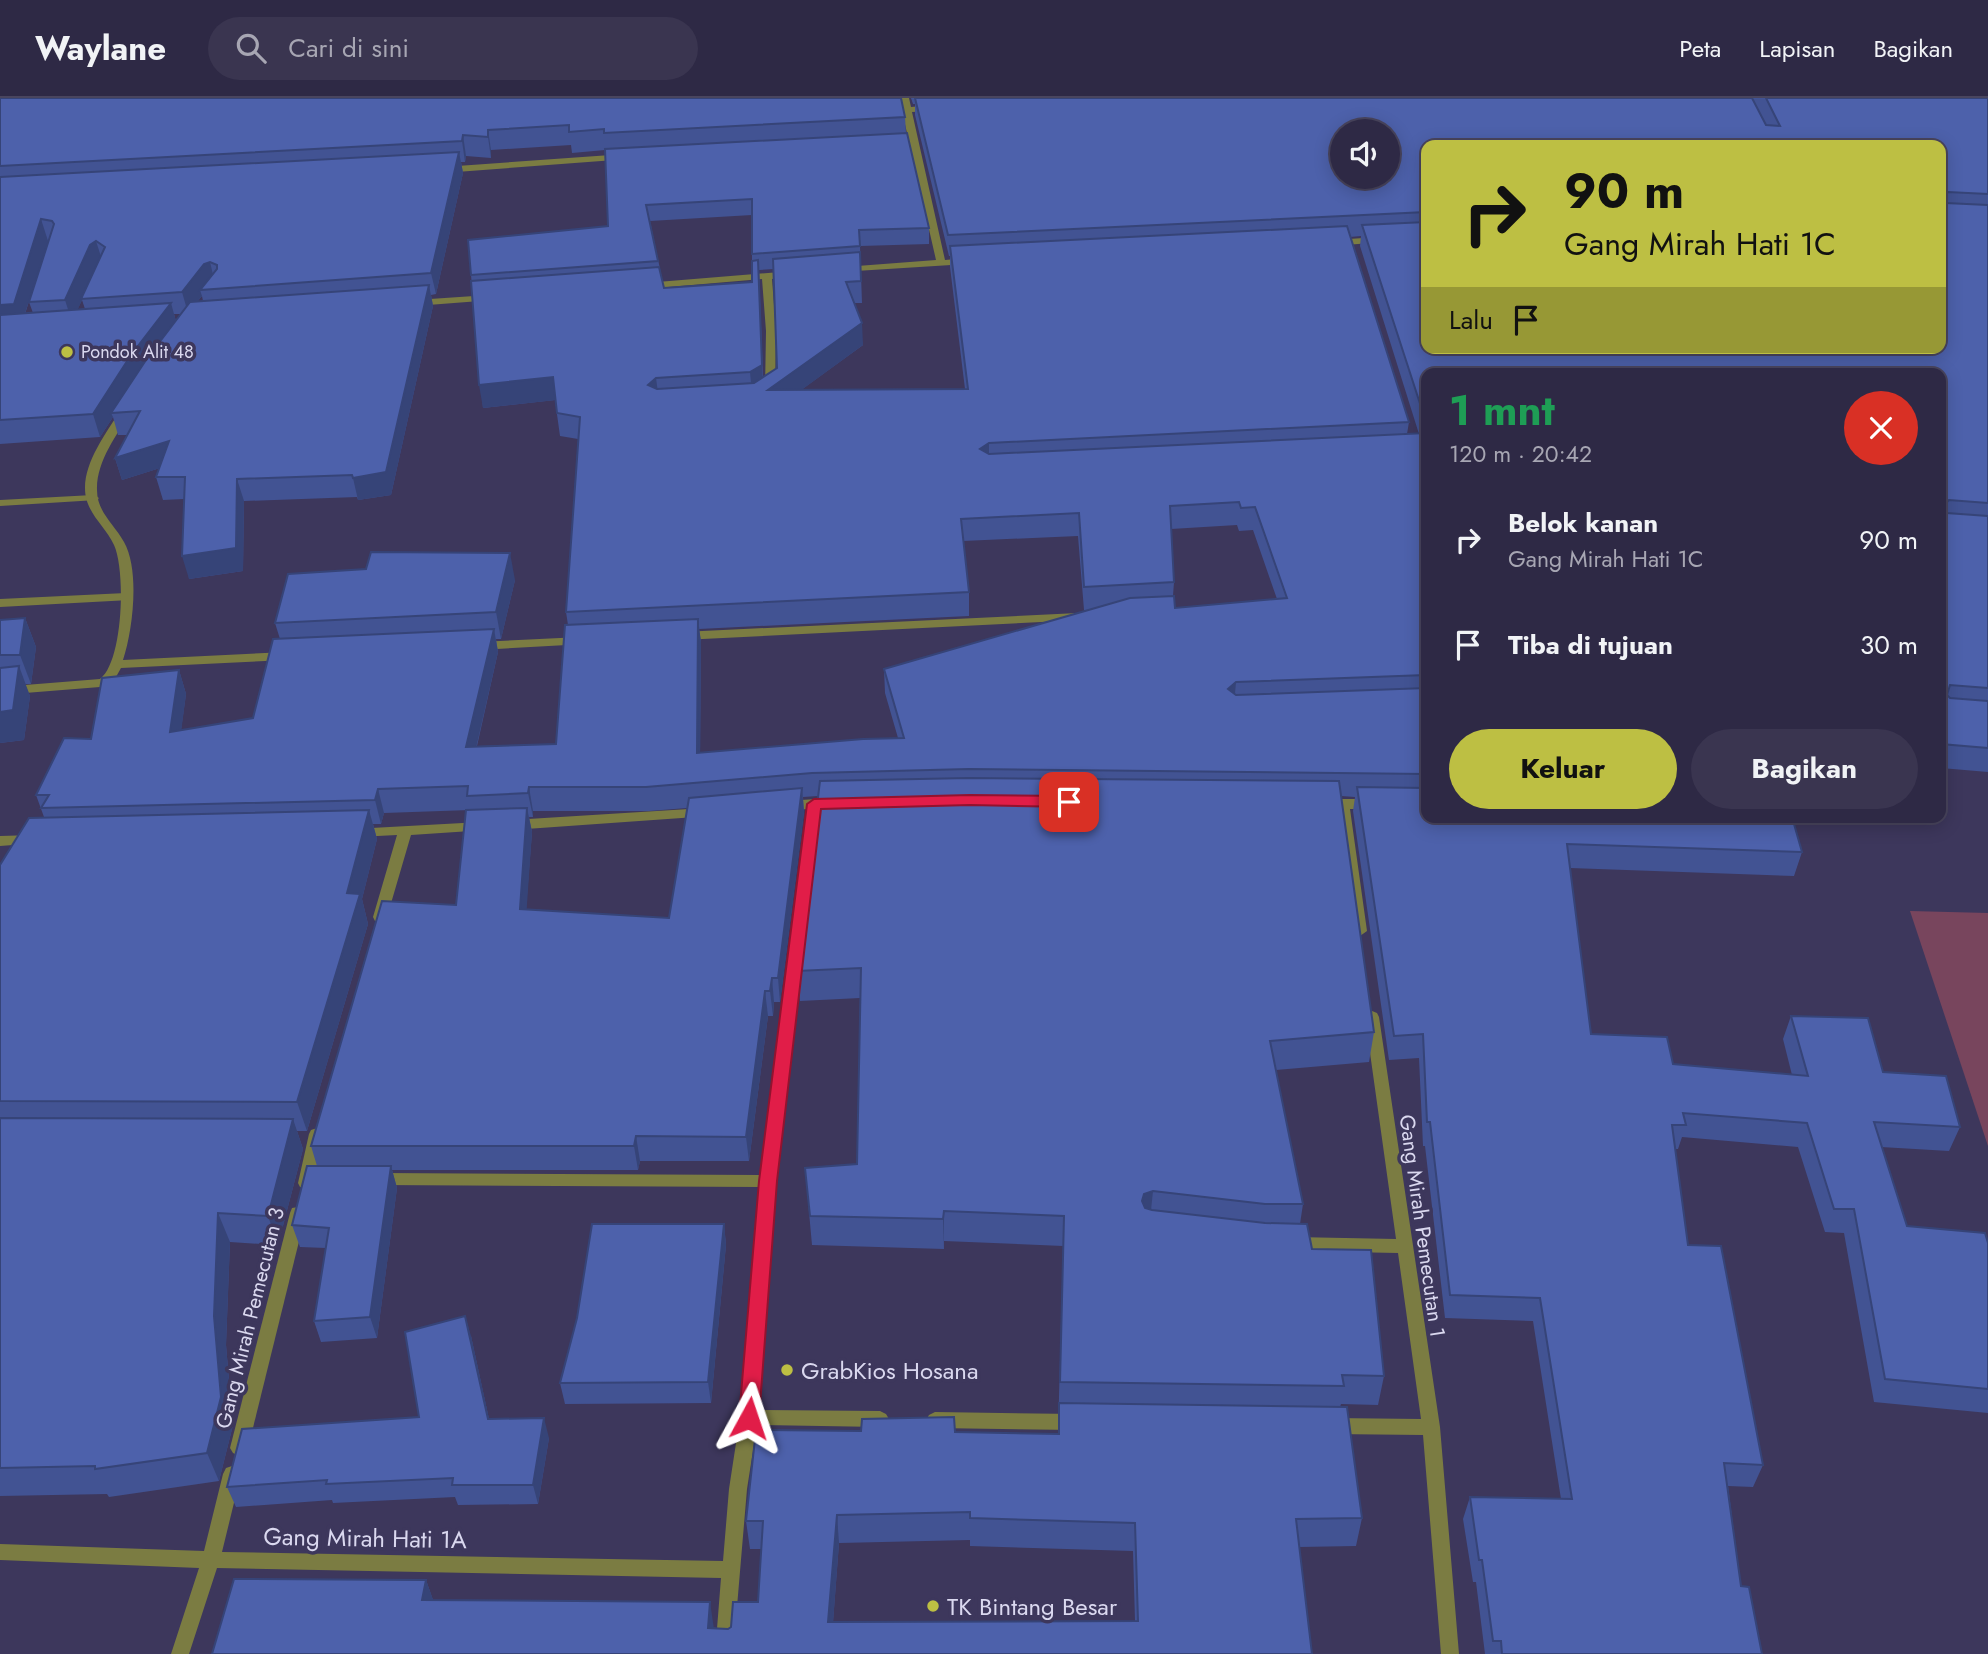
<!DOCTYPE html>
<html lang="id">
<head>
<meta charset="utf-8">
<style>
  :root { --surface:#2e2945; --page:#3a3550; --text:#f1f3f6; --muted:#a7a6b3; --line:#49455e; --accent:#bdbf43 }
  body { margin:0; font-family:Jost,sans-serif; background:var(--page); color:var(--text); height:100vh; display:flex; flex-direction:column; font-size:26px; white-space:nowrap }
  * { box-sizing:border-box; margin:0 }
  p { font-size:23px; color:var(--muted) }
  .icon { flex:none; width:38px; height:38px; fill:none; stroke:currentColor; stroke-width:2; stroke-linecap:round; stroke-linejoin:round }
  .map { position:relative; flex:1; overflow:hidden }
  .side { position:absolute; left:1421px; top:270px; width:525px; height:455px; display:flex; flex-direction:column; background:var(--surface); border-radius:14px; box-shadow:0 4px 18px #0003,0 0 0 2px var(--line) }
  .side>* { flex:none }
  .hud { position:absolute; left:1421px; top:42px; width:525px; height:214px; border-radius:14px; box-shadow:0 4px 18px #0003,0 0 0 2px var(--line); background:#bdbf43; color:#111; overflow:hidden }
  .fabs { position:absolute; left:1330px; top:21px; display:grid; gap:14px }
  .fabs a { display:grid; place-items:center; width:70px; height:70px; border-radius:50%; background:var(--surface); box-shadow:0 4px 18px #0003,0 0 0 2px var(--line); font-size:35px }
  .pin { position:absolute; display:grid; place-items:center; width:60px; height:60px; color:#fff; margin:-30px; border-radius:14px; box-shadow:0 4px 10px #0006 }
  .me { position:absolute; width:77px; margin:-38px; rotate:5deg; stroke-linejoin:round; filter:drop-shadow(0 0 5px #0008) }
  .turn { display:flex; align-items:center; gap:24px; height:147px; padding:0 28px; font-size:32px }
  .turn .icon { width:91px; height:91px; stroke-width:2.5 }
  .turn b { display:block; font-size:49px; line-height:60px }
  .then { display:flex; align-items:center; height:66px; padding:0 28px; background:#0003; gap:14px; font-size:26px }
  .round { display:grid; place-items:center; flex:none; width:74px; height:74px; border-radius:37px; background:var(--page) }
  .summary { display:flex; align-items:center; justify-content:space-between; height:119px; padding:0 28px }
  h1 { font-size:42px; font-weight:700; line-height:52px; color:#1e9e55 }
  .primary-button { display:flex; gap:14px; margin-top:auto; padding:14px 28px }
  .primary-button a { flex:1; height:80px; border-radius:42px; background:var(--accent); color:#111; font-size:28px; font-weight:700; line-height:80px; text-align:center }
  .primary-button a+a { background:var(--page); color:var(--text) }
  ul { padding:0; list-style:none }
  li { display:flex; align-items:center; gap:21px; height:105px; padding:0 28px }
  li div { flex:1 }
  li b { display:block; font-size:26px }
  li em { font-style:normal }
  header { display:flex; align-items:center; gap:42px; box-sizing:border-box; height:98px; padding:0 35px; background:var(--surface); border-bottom:2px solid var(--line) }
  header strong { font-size:33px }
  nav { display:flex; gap:38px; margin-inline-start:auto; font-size:24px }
  .search { width:490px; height:63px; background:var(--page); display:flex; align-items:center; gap:18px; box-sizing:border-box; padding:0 24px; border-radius:38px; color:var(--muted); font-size:26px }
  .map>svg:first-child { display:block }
  .green { fill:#78455d }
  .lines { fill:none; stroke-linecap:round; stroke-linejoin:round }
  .lane { fill:#7b7c42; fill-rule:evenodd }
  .street { fill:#7b7c42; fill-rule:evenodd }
  .wall { fill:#425393; fill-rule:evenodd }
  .shaded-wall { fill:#364478 }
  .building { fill:#4d61ab; stroke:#364478; stroke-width:2; fill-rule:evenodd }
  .route { fill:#e11d48; stroke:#92132f; stroke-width:2 }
  .poi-dot { fill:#bdbf43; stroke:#3d375c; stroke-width:2.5 }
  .labels { text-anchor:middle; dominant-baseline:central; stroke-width:7; stroke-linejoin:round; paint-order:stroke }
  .far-poi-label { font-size:18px; fill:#dad8ef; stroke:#3d375c; text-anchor:start }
  .street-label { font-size:21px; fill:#dad8ef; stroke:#3d375c }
  .near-poi-label { font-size:24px; fill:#dad8ef; stroke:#3d375c; text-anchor:start }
  .near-street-label { font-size:24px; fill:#dad8ef; stroke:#3d375c }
</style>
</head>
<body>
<header>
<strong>Waylane</strong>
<div class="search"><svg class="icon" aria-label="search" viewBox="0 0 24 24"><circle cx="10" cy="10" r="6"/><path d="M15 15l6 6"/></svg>Cari di sini</div>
<nav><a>Peta</a><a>Lapisan</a><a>Bagikan</a></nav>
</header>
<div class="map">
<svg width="1988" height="1556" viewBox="0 0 1988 1556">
  <rect width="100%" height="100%" fill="#3d375c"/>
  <!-- green -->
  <polygon class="green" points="1910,813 1988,815 1988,1048"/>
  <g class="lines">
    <!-- lane -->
    <g class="lane">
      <polygon points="93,397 99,400 97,402 0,408 0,402"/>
      <polygon points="126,495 130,496 132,499 130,502 0,509 0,501"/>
    </g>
    <!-- street -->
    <g class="street">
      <polygon points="899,0 909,0 911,9 933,7 938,10 933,13 912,14 945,162 967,160 972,163 967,166 840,174 840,170 844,169 936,162"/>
      <polygon points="625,56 630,59 628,61 443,75 438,72 443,69"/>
      <polygon points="1379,139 1384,142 1383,144 1333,148 1328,145 1333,142"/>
      <polygon points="792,173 796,174 796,178 772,181 776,233 775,292 770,295 765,292 766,233 762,181 645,191 640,188 645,185"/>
      <polygon points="489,197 494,200 493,202 415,208 410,205 415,202"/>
      <path d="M126,310L132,313C117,336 96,364 97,392C97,414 114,426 124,444C140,472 133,532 123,562L287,554L293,558L287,562L121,570L112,586L100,589L0,597V589L100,581C123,564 126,473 114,447C105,427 85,415 85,390C85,363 106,335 120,313Z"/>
      <polygon points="1078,515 1084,519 1082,522 682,542 676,538 682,534"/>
      <polygon points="581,539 587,543 585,546 479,552 473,548 479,544"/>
      <polygon points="834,700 839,702 841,705 839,708 820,710 776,1083 758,1312 880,1313 886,1316 889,1321 886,1326 880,1329 757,1327 747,1391 733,1556 715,1556 721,1480 217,1470 189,1556 171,1556 199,1470 0,1462 0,1446 204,1453 223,1376 226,1370 232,1368 238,1370 241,1376 222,1454 723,1463 729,1391 740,1319 760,1089 378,1087 372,1085 370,1081 372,1077 378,1075 761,1077 807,711 784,713 777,708 784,703"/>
      <polygon points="1323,701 1373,701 1380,706 1373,711 1350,711 1367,833 1360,838 1353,833 1337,711 1318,709 1316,706 1318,703"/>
      <polygon points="705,710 710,712 712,715 710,718 512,732 505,727 512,722"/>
      <polygon points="481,724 486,726 488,729 486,732 411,737 387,819 385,823 375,823 373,819 397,737 358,739 351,734 353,731"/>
      <polygon points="34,737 39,739 41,742 39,745 0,748 0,738"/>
      <polygon points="1372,913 1377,915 1379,919 1440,1329 1459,1556 1441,1556 1423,1337 1331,1336 1325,1333 1322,1328 1325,1323 1331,1320 1421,1321 1398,1155 1294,1153 1288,1151 1286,1146 1288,1141 1294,1139 1396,1141 1365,919 1367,915"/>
      <polygon points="317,1030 323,1032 325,1036 314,1085 312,1089 306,1091 300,1089 298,1085 309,1036 311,1032"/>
      <polygon points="298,1109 304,1110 306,1115 248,1350 245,1355 239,1358 233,1355 230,1350 290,1115 292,1110"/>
      <polygon points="935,1314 1076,1316 1082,1319 1085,1324 1082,1329 1076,1332 935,1330 929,1327 926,1322 929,1317"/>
    </g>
  </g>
  <!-- wall -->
  <g class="wall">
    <path d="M0,0L905,19L906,35L929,130V146L860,148L862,205H854L863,247L801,292L965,291L950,169V158H949L915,17V6H913L911,0H1988V674L1941,670V275H1426V719L1802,754L1794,778L1570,770L1591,936L1673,966L1792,977L1783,941L1791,918L1883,974L1960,1029L1949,1053L1881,1049L1907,1128L1988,1145V1315L1874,1304L1844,1135L1825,1134L1798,1049L1682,1039L1678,1051H1675L1688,1147L1763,1367L1753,1389L1728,1388L1741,1488L1762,1556H1485L1476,1484H1473L1463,1421L1470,1399L1561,1401L1533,1223L1445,1220L1425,1048H1423L1419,960L1389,962L1353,713L1355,699L1341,698L1374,934L1369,964L1276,972L1303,1106L1300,1126L1312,1151L1384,1278L1378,1307L1341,1306L1340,1309L1362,1420L1356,1448L1299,1449L1312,1556H212L426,1482L433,1502L728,1531L758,1504L761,1451H750L746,1423L955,1334L1058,1336L1063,1148L944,1143V1151L812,1147L805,1070L857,1066L860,900L800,903L797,873L818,698L803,699L804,714L780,904H774L773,918H768L749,1063H640L638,1072H392L397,1090L377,1240L321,1244L314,1223L326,1150L300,1149L292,1127L317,1068L311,1048L456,807L470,712L384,715L381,726H373L377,741L362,801L368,826L307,1033H297L303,1051L278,1147L230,1144L226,1247L233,1327L219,1383L109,1399L107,1396L0,1398V767L44,719L36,697L91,641L179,572L186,596L181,632L253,620L280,541L275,525L515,482L501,541H496L498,554L477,648L556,646L568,527L566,514L578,341L560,338L555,302L483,310L471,177L608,128L605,52L572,55L571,47L491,52V60L466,58L465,64H461L463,75L436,196L431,197L433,208L391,397L358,402L357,399L244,403L243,473L189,481L184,401L163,402L156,379L160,370L122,382L115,360L127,337H118L113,319L100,339L0,346ZM1426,47H1941V250H1814L1813,255H1810L1808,250H1617L1619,255L1426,250ZM752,117V184L664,190L650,123ZM1361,138L1360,148L1419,336H1407L1409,324L1350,139ZM48,143H49L29,204L33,215L25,216ZM774,171L777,270L763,279L759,172ZM202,198L203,203L197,204ZM82,202L85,211L77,212ZM174,216H181L176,223ZM1237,427L1239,433L1253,432L1277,501L1175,510L1173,498L1174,484L1171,431ZM1078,438L1084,512H1089L884,571L885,595L898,640L700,655L701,544L699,531L969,518V494L963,443ZM687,710L669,820L526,811L532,734L529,719H533V713H649ZM970,1442V1448L1133,1453L1135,1523L833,1524L839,1445Z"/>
    <polygon points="25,520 36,549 31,586 25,586 30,598 24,642 0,645 0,522"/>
    <polygon points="724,1126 726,1147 711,1305 565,1306 560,1285 577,1220"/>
    <polygon points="471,1238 489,1321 549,1340 538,1406 458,1407 455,1399 333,1405 332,1402 236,1409 227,1389 419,1319"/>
  </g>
  <!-- shaded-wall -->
  <g class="shaded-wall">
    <polygon points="488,32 491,52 491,60 488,39"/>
    <polygon points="463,37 466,58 465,64 462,43"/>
    <polygon points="459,54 463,75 436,196 431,175"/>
    <polygon points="41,121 48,143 21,228 0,230 0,207"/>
    <polygon points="96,143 103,165 97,169 72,224 65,202 90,147"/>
    <polygon points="758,162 763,290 752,296 750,274"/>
    <polygon points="210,164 215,185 200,192 202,198 188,215 182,194 204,166"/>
    <polygon points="429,187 433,208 391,397 358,402 353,380"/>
    <polygon points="171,205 177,227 111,315 113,319 100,339 93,316 131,257"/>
    <polygon points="862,225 863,247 770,315 768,292"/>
    <polygon points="553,279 556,302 483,310 479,287"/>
    <polygon points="656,280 659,302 648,287"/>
    <polygon points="169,343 176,365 122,382 115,360"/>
    <polygon points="989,345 989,367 980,351"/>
    <polygon points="237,381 244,403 243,473 189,481 182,458"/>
    <polygon points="510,455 515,482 501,541 496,514"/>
    <polygon points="25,520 36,549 31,586 20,557"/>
    <polygon points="698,521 701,544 700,679 697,655"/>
    <polygon points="494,531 498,554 471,672 466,649"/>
    <polygon points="19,568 30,598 24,642 0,645 0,614"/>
    <polygon points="179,572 186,596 178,658 170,634"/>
    <polygon points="1236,584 1234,607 1228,591"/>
    <polygon points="529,689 533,713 533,719 528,695"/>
    <polygon points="802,690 804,714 780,904 778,880"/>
    <polygon points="378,691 384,715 381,726 375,702"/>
    <polygon points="527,710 532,734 525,835 520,811"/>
    <polygon points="369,712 377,741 362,801 368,826 307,1033 297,1004 347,795"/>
    <polygon points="772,880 774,904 773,918 770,893"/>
    <polygon points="765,893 768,918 749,1063 746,1039"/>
    <polygon points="293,1021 303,1051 278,1147 268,1118"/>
    <polygon points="636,1038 640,1063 638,1072 634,1048"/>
    <polygon points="391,1068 397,1090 377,1240 370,1219"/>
    <polygon points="1153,1093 1150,1122 1142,1103 1144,1096"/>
    <polygon points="944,1113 944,1151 943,1121"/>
    <polygon points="218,1115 230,1144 226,1247 233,1327 219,1383 207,1355"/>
    <polygon points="724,1126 726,1147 711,1305 708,1284"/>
    <polygon points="465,1218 471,1238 493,1340 488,1321"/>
    <polygon points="544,1320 549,1340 538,1406 533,1387"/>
    <polygon points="837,1417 839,1445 831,1552 828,1524"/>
    <polygon points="426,1482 436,1510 422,1502"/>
    <polygon points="710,1504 714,1531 708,1530"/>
  </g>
  <!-- building -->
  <g class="building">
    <polygon points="0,0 901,0 905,19 604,35 604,31 569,34 569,27 488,32 488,39 463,37 462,43 0,68"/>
    <path d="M915,0H1752L1766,27L1780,28L1766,0H1988V96L1948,94L1945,97L1946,105L1988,107V405L1949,402L1946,405L1947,415L1988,418V590L1950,587L1947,597L1950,600L1988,603V650L1941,646V275H1426V324L1362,127L1426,124V250H1615L1617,255H1629L1631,252V250H1808L1810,255H1821L1824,252L1823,250H1941V47H1426V114L948,137ZM1342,33H1388V79H1342Z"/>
    <polygon points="907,35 929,130 859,132 860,148 752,156 752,101 646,107 658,163 471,177 468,142 608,128 605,51"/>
    <polygon points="459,54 431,175 200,192 217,171 217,167 210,164 204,166 182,194 81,201 105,149 96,143 90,147 65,202 29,204 54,126 52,123 41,121 14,206 0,207 0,79"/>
    <polygon points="1347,128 1409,324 989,345 980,351 989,356 1426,335 1426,577 1236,584 1228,591 1236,597 1426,590 1426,676 969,671 812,675 646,689 529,689 528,695 467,698 468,688 378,691 375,702 41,710 49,697 36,697 64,640 91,641 102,580 179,572 170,634 253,620 273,541 494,531 466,649 556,646 565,527 698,521 697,655 863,641 904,640 884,571 1130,500 1174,498 1175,510 1287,500 1255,409 1241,410 1239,404 1170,408 1174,484 1084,489 1079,415 961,421 969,494 566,514 580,319 557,315 553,279 479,287 471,183 659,169 664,190 752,184 752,163 758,162 762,267 750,274 656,280 648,287 657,291 754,285 777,270 773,161 860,154 861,183 846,184 862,225 768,292 968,291 950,148"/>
    <polygon points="429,187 386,374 353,380 352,377 237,381 236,450 182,458 185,379 156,379 169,343 115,360 140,313 111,315 146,262 190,204"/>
    <polygon points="171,205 131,257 93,316 0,322 0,217"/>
    <polygon points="371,454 510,455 496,514 275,525 288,476 366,471"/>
    <polygon points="25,520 20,557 0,557 0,522"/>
    <polygon points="19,568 13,612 0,614 0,570"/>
    <polygon points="969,680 1339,683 1374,934 1270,943 1303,1106 1265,1106 1153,1093 1144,1096 1142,1103 1145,1110 1152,1112 1265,1125 1307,1126 1312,1151 1371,1152 1384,1278 1342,1277 1344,1288 1060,1284 1064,1118 944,1113 943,1121 810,1118 805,1070 857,1066 861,870 797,873 820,683"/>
    <polygon points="1357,689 1426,690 1426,719 1792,719 1802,754 1567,746 1591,936 1667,939 1673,966 1808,978 1791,918 1868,920 1883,974 1946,978 1960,1029 1874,1024 1907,1128 1985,1135 1988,1145 1988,1291 1885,1281 1854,1111 1834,1111 1807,1025 1683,1015 1686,1027 1672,1027 1688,1147 1721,1148 1763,1367 1724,1365 1741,1488 1749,1489 1762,1556 1502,1556 1501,1543 1493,1543 1482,1462 1479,1462 1470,1399 1572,1401 1540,1200 1450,1197 1430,1024 1427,1024 1423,936 1394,938"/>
    <polygon points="802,690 778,880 772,880 770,893 765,893 746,1039 636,1038 634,1048 311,1048 382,803 456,807 466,712 527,710 520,811 669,820 689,700"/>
    <polygon points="369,712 347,795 360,796 297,1004 0,1003 0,767 29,720"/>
    <polygon points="0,1020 293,1021 268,1118 218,1115 214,1218 221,1299 207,1355 95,1371 95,1368 0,1370"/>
    <polygon points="307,1068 391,1068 370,1219 314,1223 329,1130 292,1127"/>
    <polygon points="592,1126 724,1126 708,1284 560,1285 577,1220"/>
    <polygon points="465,1218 488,1321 544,1320 533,1387 452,1387 453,1380 326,1386 327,1382 227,1389 242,1331 419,1319 405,1234"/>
    <path d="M1059,1305L1347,1309L1362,1420L1296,1421L1312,1556H212L234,1481L426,1482L422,1502L710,1504L708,1530L728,1531L731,1529L733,1504H758L763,1423H746L756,1332L861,1333L862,1321L954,1319L955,1334L1059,1336ZM970,1414V1420L1135,1425L1138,1523L828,1524L837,1417Z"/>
  </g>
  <!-- route -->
  <polygon class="route" points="970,697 1069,698 1077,704 1069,709 970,707 821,711 777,1083 759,1320 756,1326 749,1328 742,1326 739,1320 759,1083 807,706 814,701"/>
  <!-- markers -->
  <g class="poi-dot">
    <circle cx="67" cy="254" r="7"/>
    <circle cx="787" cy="1272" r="7"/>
    <circle cx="933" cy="1508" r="7"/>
  </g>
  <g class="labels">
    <!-- far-poi labels -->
    <g class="far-poi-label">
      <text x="81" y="254">Pondok Alit 48</text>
    </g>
    <!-- street labels -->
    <g class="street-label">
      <text transform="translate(1422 1128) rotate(82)">Gang Mirah Pemecutan 1</text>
      <text transform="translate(250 1220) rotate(-76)">Gang Mirah Pemecutan 3</text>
    </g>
    <!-- near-poi labels -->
    <g class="near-poi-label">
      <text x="801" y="1272">GrabKios Hosana</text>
      <text x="947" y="1508">TK Bintang Besar</text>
    </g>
    <!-- near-street labels -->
    <g class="near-street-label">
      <text transform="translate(365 1440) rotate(1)">Gang Mirah Hati 1A</text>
    </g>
  </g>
</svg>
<div class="fabs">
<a><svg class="icon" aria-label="sound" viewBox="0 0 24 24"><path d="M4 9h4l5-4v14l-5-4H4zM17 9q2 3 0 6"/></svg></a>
</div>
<div class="pin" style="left:1069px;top:704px;background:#d93025"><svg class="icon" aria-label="arrive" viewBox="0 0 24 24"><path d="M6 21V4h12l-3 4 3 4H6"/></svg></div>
<svg class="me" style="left:749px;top:1320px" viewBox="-20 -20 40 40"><path d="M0-17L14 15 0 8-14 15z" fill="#e11d48" stroke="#fff" stroke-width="4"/></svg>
<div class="hud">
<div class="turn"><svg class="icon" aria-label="right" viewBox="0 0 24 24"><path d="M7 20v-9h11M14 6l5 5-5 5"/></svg><div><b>90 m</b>Gang Mirah Hati 1C</div></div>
<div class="then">Lalu<svg class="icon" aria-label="arrive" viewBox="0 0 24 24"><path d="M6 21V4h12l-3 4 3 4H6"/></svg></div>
</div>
<section class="side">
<div class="summary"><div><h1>1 mnt</h1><p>120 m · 20:42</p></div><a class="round" style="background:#d93025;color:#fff"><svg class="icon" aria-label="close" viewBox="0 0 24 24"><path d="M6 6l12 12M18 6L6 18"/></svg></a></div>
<ul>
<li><svg class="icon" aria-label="right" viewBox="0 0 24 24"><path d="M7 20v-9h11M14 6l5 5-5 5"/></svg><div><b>Belok kanan</b><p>Gang Mirah Hati 1C</p></div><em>90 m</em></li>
<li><svg class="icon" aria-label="arrive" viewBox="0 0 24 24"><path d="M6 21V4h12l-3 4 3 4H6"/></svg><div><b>Tiba di tujuan</b></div><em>30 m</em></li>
</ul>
<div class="primary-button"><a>Keluar</a><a>Bagikan</a></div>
</section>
</div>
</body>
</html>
